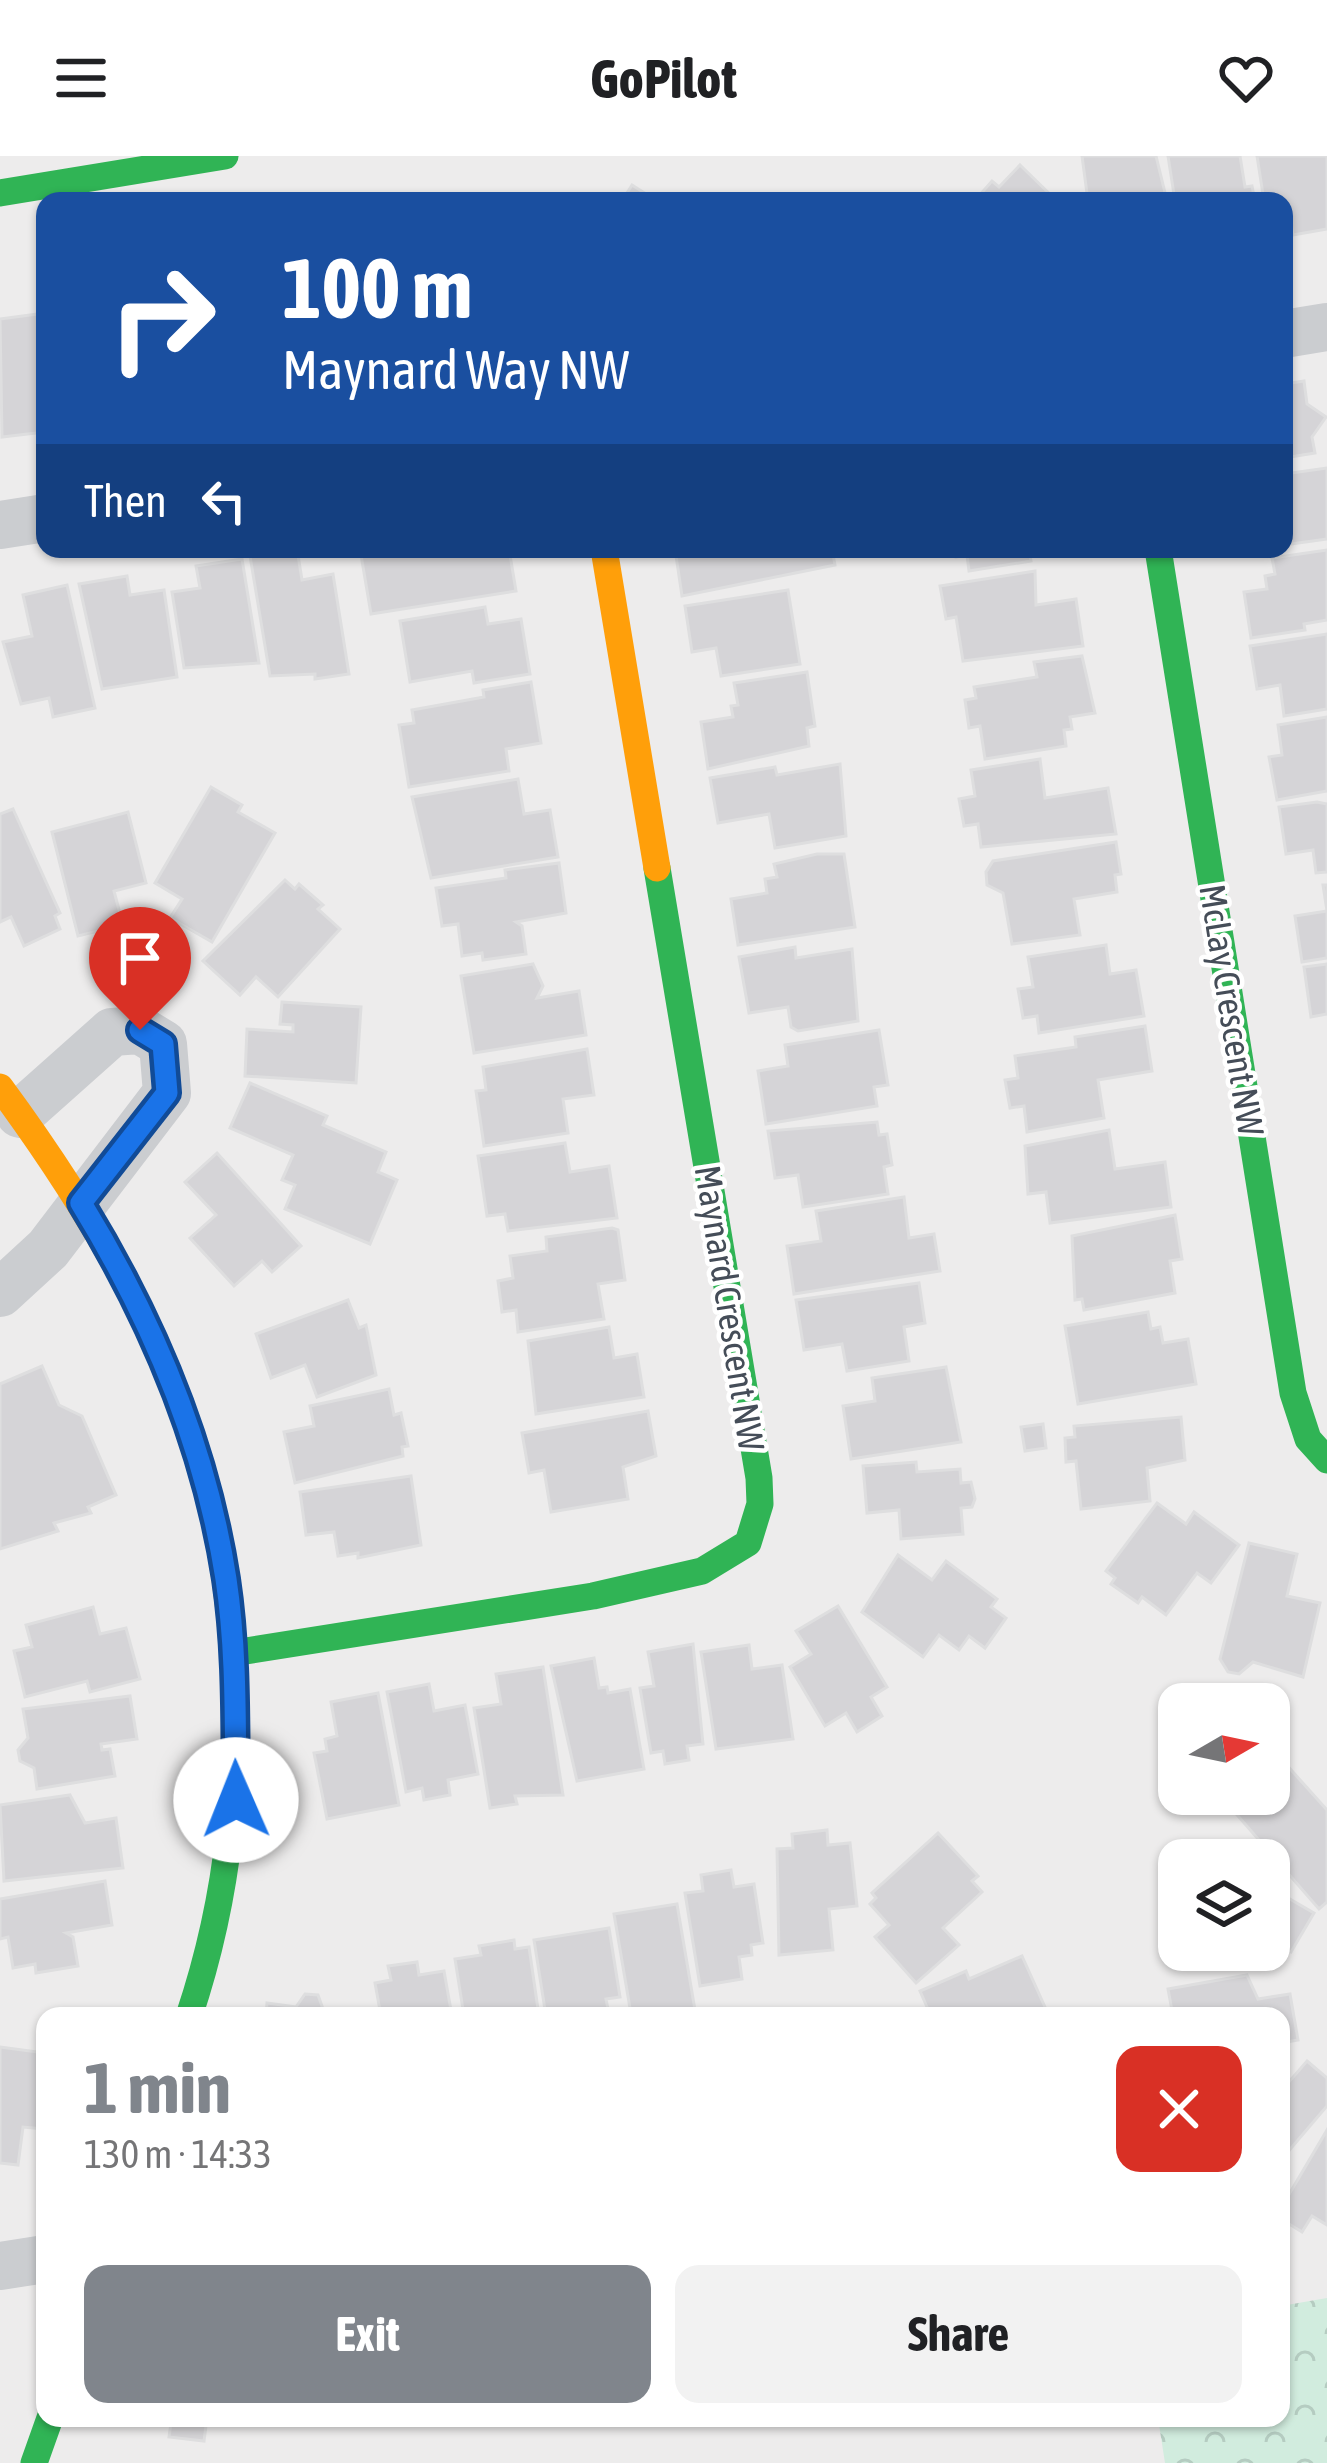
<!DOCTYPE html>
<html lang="en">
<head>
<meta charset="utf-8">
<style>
  :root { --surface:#fff; --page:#f2f2f2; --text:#202124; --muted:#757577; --accent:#80858c }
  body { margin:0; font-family:"Asap Condensed",sans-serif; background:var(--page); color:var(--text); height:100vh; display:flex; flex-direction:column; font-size:45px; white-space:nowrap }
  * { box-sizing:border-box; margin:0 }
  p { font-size:39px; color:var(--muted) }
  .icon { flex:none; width:66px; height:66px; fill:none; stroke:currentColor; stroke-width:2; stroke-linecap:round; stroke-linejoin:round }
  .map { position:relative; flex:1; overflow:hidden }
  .sheet { position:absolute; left:36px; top:1851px; width:1254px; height:420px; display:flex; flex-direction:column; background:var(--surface); border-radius:24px; box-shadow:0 3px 9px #0004 }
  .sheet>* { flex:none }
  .top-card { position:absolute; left:36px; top:36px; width:1257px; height:366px; border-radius:24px; box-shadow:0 3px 9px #0004; background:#1a4fa0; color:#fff; overflow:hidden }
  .needle { width:78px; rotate:81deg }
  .fabs { position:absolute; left:1158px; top:1527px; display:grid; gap:24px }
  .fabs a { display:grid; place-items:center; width:132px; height:132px; border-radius:24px; background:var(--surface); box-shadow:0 3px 9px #0004; font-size:60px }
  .pin { position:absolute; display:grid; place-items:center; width:102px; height:102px; color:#fff; margin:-123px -51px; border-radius:50% 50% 50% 0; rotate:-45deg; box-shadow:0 0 12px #0007 }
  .pin .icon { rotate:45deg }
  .me { position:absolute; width:132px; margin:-66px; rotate:359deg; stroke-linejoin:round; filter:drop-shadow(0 0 9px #0008) }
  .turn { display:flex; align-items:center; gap:42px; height:252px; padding:0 48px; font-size:54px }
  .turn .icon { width:156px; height:156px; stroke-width:2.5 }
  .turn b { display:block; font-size:84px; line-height:102px }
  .then { display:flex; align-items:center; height:114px; padding:0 48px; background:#0003; gap:24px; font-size:45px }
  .round { display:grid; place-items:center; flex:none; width:126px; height:126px; border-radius:24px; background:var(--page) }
  .headline { display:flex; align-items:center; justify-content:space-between; height:204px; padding:0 48px }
  h1 { font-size:72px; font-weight:700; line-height:90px; color:var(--accent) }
  .primary-button { display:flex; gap:24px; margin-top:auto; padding:24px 48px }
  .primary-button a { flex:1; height:138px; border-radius:24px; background:var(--accent); color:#fff; font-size:48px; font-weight:700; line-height:138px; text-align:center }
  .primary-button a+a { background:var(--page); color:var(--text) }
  header { display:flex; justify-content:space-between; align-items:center; height:156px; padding:0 48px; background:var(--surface); font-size:54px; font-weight:700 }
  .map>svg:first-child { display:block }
  .park { fill:url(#park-crowns) }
  .building { fill:#d5d4d7; stroke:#dededf; stroke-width:3 }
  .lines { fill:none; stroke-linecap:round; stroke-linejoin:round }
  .street { stroke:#cbcdd0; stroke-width:48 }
  .fast { stroke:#30b455; stroke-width:27 }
  .slow { stroke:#ff9f0a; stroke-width:27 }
  .route-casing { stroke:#114b97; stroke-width:30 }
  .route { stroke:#1a73e8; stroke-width:21 }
  .labels { text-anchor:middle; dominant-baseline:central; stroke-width:9; stroke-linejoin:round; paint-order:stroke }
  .street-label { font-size:36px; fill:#454d58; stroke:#fff }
</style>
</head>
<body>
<header><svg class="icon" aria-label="menu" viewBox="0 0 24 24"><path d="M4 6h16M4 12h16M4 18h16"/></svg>GoPilot<svg class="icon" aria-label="heart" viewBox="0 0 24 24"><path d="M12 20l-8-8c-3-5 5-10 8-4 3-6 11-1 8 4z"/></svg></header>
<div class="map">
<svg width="1327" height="2307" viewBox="0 0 1327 2307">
  <defs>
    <pattern id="park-crowns" width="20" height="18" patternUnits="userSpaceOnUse" patternTransform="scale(3)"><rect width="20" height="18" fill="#d1ecde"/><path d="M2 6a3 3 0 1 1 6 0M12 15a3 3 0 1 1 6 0" fill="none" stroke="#b5ccc1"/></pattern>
  </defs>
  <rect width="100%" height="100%" fill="#edecec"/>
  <!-- park -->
  <polygon class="park" points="1327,2142 1327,2307 1165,2307 1158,2262 1281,2262 1281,2150"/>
  <!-- building -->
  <g class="building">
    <polygon points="1082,0 1156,0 1167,45 1088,45"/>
    <polygon points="1168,0 1240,0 1245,31 1252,30 1255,45 1175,45"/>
    <polygon points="1257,0 1327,0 1327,73 1293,79 1288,49 1264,45"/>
    <polygon points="1020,9 1057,45 977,42 992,25 999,31"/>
    <polygon points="632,29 657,45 622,45"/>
    <polygon points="45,157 45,276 2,281 0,163"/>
    <polygon points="1304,225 1307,248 1326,261 1312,281 1315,297 1284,302 1284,228"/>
    <polygon points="1327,312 1327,383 1284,389 1284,318"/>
    <polygon points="297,393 302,424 333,418 349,518 315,523 315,518 270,520 250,400"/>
    <polygon points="360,393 509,393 516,435 371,458"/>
    <polygon points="675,393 832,393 835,409 682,440"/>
    <polygon points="955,393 1029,393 1031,405 969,415 967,399 956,401"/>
    <polygon points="1327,394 1327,464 1304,468 1305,474 1251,482 1244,436 1267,433 1265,420 1275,418 1272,402"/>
    <polygon points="242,403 259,507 184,512 172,436 200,432 196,410"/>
    <polygon points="1035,415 1036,449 1076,443 1083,490 963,505 956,461 946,463 940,430"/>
    <polygon points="127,420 130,439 164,434 177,521 102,533 79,428"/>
    <polygon points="67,429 95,552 53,561 49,542 21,548 3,486 32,480 23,439"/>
    <polygon points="788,434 800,508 721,520 716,492 692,496 685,450"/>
    <polygon points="485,451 488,468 521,463 530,518 474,527 472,515 410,526 400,465"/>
    <polygon points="1327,478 1327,553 1284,560 1280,529 1257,533 1250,490"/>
    <polygon points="1082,500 1095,557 1070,561 1072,573 1064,574 1066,590 985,603 980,570 969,572 965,544 976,542 974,531 1037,521 1034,506"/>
    <polygon points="807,516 815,570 807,572 809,590 708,613 701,566 733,561 731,550 738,549 734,527"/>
    <polygon points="531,526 541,587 506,593 509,615 409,631 399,569 414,567 412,554 484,541 483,534"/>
    <polygon points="1327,561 1327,635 1277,644 1269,601 1282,599 1278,569"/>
    <polygon points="1040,603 1045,642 1108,632 1116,678 981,691 978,668 964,670 959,643 975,640 971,614"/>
    <polygon points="840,608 846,680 775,692 769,658 718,667 710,622 775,611 777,619"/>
    <polygon points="518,623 524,658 550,654 558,701 431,722 412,641"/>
    <polygon points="211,631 242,649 238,656 275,677 212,786 170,762 182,743 155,727"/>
    <polygon points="1317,646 1327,648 1327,716 1316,717 1313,694 1286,698 1279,651"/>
    <polygon points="13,653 60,757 55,760 60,773 24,790 11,761 0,766 0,658"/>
    <polygon points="128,656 146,727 114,735 123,769 78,780 52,676"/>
    <polygon points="1116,686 1121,718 1115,719 1117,736 1074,743 1080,779 1012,788 1003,737 987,729 986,716 993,705"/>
    <polygon points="817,698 844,698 855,771 738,789 731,743 767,737 765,723 777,721 774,708"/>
    <polygon points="559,707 566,757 516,766 522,770 526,798 483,804 482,797 462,800 458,768 442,770 436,732 506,722 505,714"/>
    <polygon points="285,724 295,733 299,728 323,749 318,753 340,773 278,841 256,821 240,839 203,805"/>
    <polygon points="1323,729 1327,729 1327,802 1302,806 1295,760 1327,755"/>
    <polygon points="1106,789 1110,818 1136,814 1144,860 1039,877 1037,860 1023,862 1018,833 1033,831 1028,801"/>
    <polygon points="795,791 796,802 852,793 858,865 798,875 791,871 788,851 749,857 739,801"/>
    <polygon points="533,808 543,830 537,842 579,835 586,879 474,897 461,820"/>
    <polygon points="1327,808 1327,858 1311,861 1304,811"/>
    <polygon points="282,846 361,851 356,927 245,920 247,873 293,876 293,869 280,868"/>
    <polygon points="1145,870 1152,915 1098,924 1104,962 1027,976 1024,950 1010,952 1005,924 1018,922 1015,900 1076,891 1075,881"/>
    <polygon points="879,874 888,929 874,931 877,950 766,968 758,915 788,910 785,889"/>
    <polygon points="587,893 594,939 563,943 568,977 484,990 476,935 486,934 483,911"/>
    <polygon points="250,927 327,960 323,969 386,996 378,1016 397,1024 370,1088 285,1053 295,1029 282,1024 293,999 230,972"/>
    <polygon points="877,966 879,979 887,978 892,1009 884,1011 888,1038 803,1051 798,1019 775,1022 768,975"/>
    <polygon points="1109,974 1115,1013 1165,1006 1171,1051 1050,1067 1046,1036 1028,1038 1025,990"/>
    <polygon points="565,987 570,1016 609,1010 617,1062 508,1075 505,1058 487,1060 478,1000"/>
    <polygon points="217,997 301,1090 272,1116 262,1105 234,1130 190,1082 216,1059 185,1026"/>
    <polygon points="904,1041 909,1082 934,1078 940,1115 794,1138 787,1090 821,1085 816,1055"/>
    <polygon points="1175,1059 1182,1103 1170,1105 1175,1137 1084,1154 1082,1143 1075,1144 1072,1080"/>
    <polygon points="612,1072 618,1074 625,1124 598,1128 604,1163 518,1176 516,1154 502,1156 498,1125 513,1122 510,1100 547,1095 546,1081"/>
    <polygon points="919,1127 925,1167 904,1171 909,1205 847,1215 842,1188 804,1194 796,1144"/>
    <polygon points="348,1144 359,1172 366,1169 376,1219 317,1241 305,1209 271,1222 256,1178"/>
    <polygon points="1148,1156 1151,1173 1160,1171 1163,1187 1188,1183 1196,1228 1078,1248 1065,1170"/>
    <polygon points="609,1171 614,1202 637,1198 644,1241 536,1258 528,1185"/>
    <polygon points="42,1210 59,1249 82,1260 116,1339 88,1351 91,1357 54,1367 58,1375 0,1393 0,1228"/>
    <polygon points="946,1211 961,1286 851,1303 843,1250 875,1245 872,1222"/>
    <polygon points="389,1233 394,1259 401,1257 408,1290 402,1291 403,1300 295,1327 284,1276 314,1270 310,1250"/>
    <polygon points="648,1255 656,1300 623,1311 628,1343 551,1356 544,1314 529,1317 522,1277"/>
    <polygon points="1181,1261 1185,1304 1147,1312 1150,1345 1081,1353 1076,1305 1066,1306 1065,1282 1075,1281 1074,1270"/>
    <polygon points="1043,1268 1046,1292 1025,1295 1021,1271"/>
    <polygon points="916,1306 917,1316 960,1313 961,1327 971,1326 975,1343 972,1351 961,1352 963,1378 901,1383 899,1354 867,1357 863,1310"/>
    <polygon points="411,1320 421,1389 358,1402 358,1397 338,1400 334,1376 306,1379 300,1336"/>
    <polygon points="1157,1347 1186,1368 1194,1356 1239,1389 1211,1427 1197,1417 1166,1459 1142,1441 1138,1447 1111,1428 1115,1422 1106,1415"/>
    <polygon points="1249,1387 1297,1398 1287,1440 1320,1447 1303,1521 1253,1506 1239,1518 1228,1516 1220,1503"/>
    <polygon points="898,1399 932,1424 946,1405 997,1443 991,1451 1006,1462 985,1492 969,1480 959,1494 939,1479 923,1501 862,1456"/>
    <polygon points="838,1450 887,1531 871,1541 882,1560 857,1576 846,1557 825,1570 790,1511 811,1498 796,1475"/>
    <polygon points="93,1451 100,1478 126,1472 140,1523 90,1536 87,1525 25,1541 14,1495 32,1491 26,1469"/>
    <polygon points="693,1488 703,1588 687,1590 689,1604 665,1608 663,1595 651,1597 640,1532 654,1530 648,1496"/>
    <polygon points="749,1489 752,1513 782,1509 793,1583 716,1593 701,1496"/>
    <polygon points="594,1502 599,1532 607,1531 608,1537 630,1533 644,1613 577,1625 551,1510"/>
    <polygon points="543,1511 563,1639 515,1640 517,1648 490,1652 474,1552 501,1548 496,1518"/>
    <polygon points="429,1528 434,1555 465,1549 478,1618 448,1624 450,1639 424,1644 422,1632 406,1636 387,1536"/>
    <polygon points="378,1537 399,1649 327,1663 314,1597 327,1595 325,1583 337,1580 331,1546"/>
    <polygon points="130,1540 137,1583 101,1588 102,1594 110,1593 115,1620 37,1633 34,1612 20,1605 18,1594 28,1582 23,1553"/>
    <polygon points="1284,1606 1327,1654 1327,1746 1319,1753 1232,1653 1248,1638 1269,1638 1269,1620"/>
    <polygon points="70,1639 85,1667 116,1662 123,1712 4,1725 0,1649"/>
    <polygon points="827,1674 828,1689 850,1687 857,1750 829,1753 833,1794 779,1799 777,1693 793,1692 792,1678"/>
    <polygon points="938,1677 978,1720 972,1725 982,1736 943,1772 959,1789 916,1827 875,1781 889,1769 870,1748 876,1742 872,1737"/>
    <polygon points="1199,1689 1224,1704 1191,1704"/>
    <polygon points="731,1714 734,1731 754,1728 763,1787 751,1789 752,1799 739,1801 742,1823 700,1830 685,1737 703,1735 701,1719"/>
    <polygon points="1179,1724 1179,1760 1163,1751"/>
    <polygon points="105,1725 112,1769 66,1777 73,1781 78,1810 36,1817 35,1808 13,1812 8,1781 0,1783 0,1743"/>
    <polygon points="1269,1731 1314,1757 1291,1796 1269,1783"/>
    <polygon points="677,1748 696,1860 631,1858 614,1758"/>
    <polygon points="609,1772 620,1841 606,1843 608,1853 595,1855 596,1860 546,1860 534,1784"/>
    <polygon points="514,1784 515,1793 529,1791 539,1860 464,1860 455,1803 481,1799 479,1790"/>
    <polygon points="1022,1800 1049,1860 931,1860 920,1835 966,1815 969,1823"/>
    <polygon points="417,1806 419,1819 444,1815 452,1860 381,1860 375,1827 391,1824 388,1810"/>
    <polygon points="1247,1819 1258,1843 1290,1838 1298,1884 1281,1887 1281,1860 1173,1860 1168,1833"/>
    <polygon points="305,1838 318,1839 323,1853 339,1855 338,1860 266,1860 267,1847 296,1851"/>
    <polygon points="0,1891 45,1897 45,1973 23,1971 18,2009 0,2007"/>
    <polygon points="1307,1905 1327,1922 1327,1950 1281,2004 1281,1935"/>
    <polygon points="1327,1974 1327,2069 1312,2060 1302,2076 1281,2063 1281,2052"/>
    <polygon points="207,2262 204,2285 169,2281 171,2267 135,2263"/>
  </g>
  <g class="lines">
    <!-- street -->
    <g class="street">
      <polyline points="1284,178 1327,171"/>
      <polyline points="0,369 45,362"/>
      <polyline points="0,1137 48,1093 167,937 163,888 140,874 112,876 20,958"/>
      <polyline points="0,2110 45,2103"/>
    </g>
    <!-- fast -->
    <g class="fast">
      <polyline points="0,37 225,0"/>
      <polyline points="1158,393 1293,1237 1308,1283 1327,1304"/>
      <polyline points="233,1497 593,1440 702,1415 748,1387 760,1348 759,1322 657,712"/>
      <path d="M189,1860C230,1738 241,1617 232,1488"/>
      <polyline points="34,2307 50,2262"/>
    </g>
    <!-- slow -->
    <g class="slow">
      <polyline points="604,393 657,712"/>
      <path d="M0,931C126,1102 217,1272 232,1488"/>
    </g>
  </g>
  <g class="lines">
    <defs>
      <path id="route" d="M140,874L163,888L167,937L81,1047C152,1163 205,1287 226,1423C237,1496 235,1571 236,1644"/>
    </defs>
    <!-- route casing -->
    <use href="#route" class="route-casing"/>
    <!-- route -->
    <use href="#route" class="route"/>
  </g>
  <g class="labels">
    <!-- street labels -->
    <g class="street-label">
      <text transform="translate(1232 854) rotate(81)">McLay Crescent NW</text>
      <text transform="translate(730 1152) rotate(81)">Maynard Crescent NW</text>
    </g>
  </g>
</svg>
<div class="fabs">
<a><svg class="needle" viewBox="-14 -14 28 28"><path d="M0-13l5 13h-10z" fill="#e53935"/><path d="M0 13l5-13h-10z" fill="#757577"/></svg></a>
<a><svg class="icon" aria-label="layers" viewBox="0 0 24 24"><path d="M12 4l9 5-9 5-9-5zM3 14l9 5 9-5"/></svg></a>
</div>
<div class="pin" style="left:140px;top:874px;background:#d93025"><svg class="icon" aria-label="arrive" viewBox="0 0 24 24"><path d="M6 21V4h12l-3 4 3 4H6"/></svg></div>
<svg class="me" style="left:236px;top:1644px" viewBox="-20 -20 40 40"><circle r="19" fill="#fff"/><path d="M0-13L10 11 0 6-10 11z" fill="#1a73e8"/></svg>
<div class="top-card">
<div class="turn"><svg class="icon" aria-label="right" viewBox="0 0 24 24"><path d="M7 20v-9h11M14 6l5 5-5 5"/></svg><div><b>100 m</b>Maynard Way NW</div></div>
<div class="then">Then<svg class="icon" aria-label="left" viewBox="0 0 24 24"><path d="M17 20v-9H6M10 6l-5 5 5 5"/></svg></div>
</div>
<section class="sheet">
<div class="headline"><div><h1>1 min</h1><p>130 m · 14:33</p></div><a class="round" style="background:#d93025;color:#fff"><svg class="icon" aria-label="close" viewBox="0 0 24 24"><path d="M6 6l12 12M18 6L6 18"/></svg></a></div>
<div class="primary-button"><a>Exit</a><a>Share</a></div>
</section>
</div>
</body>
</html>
